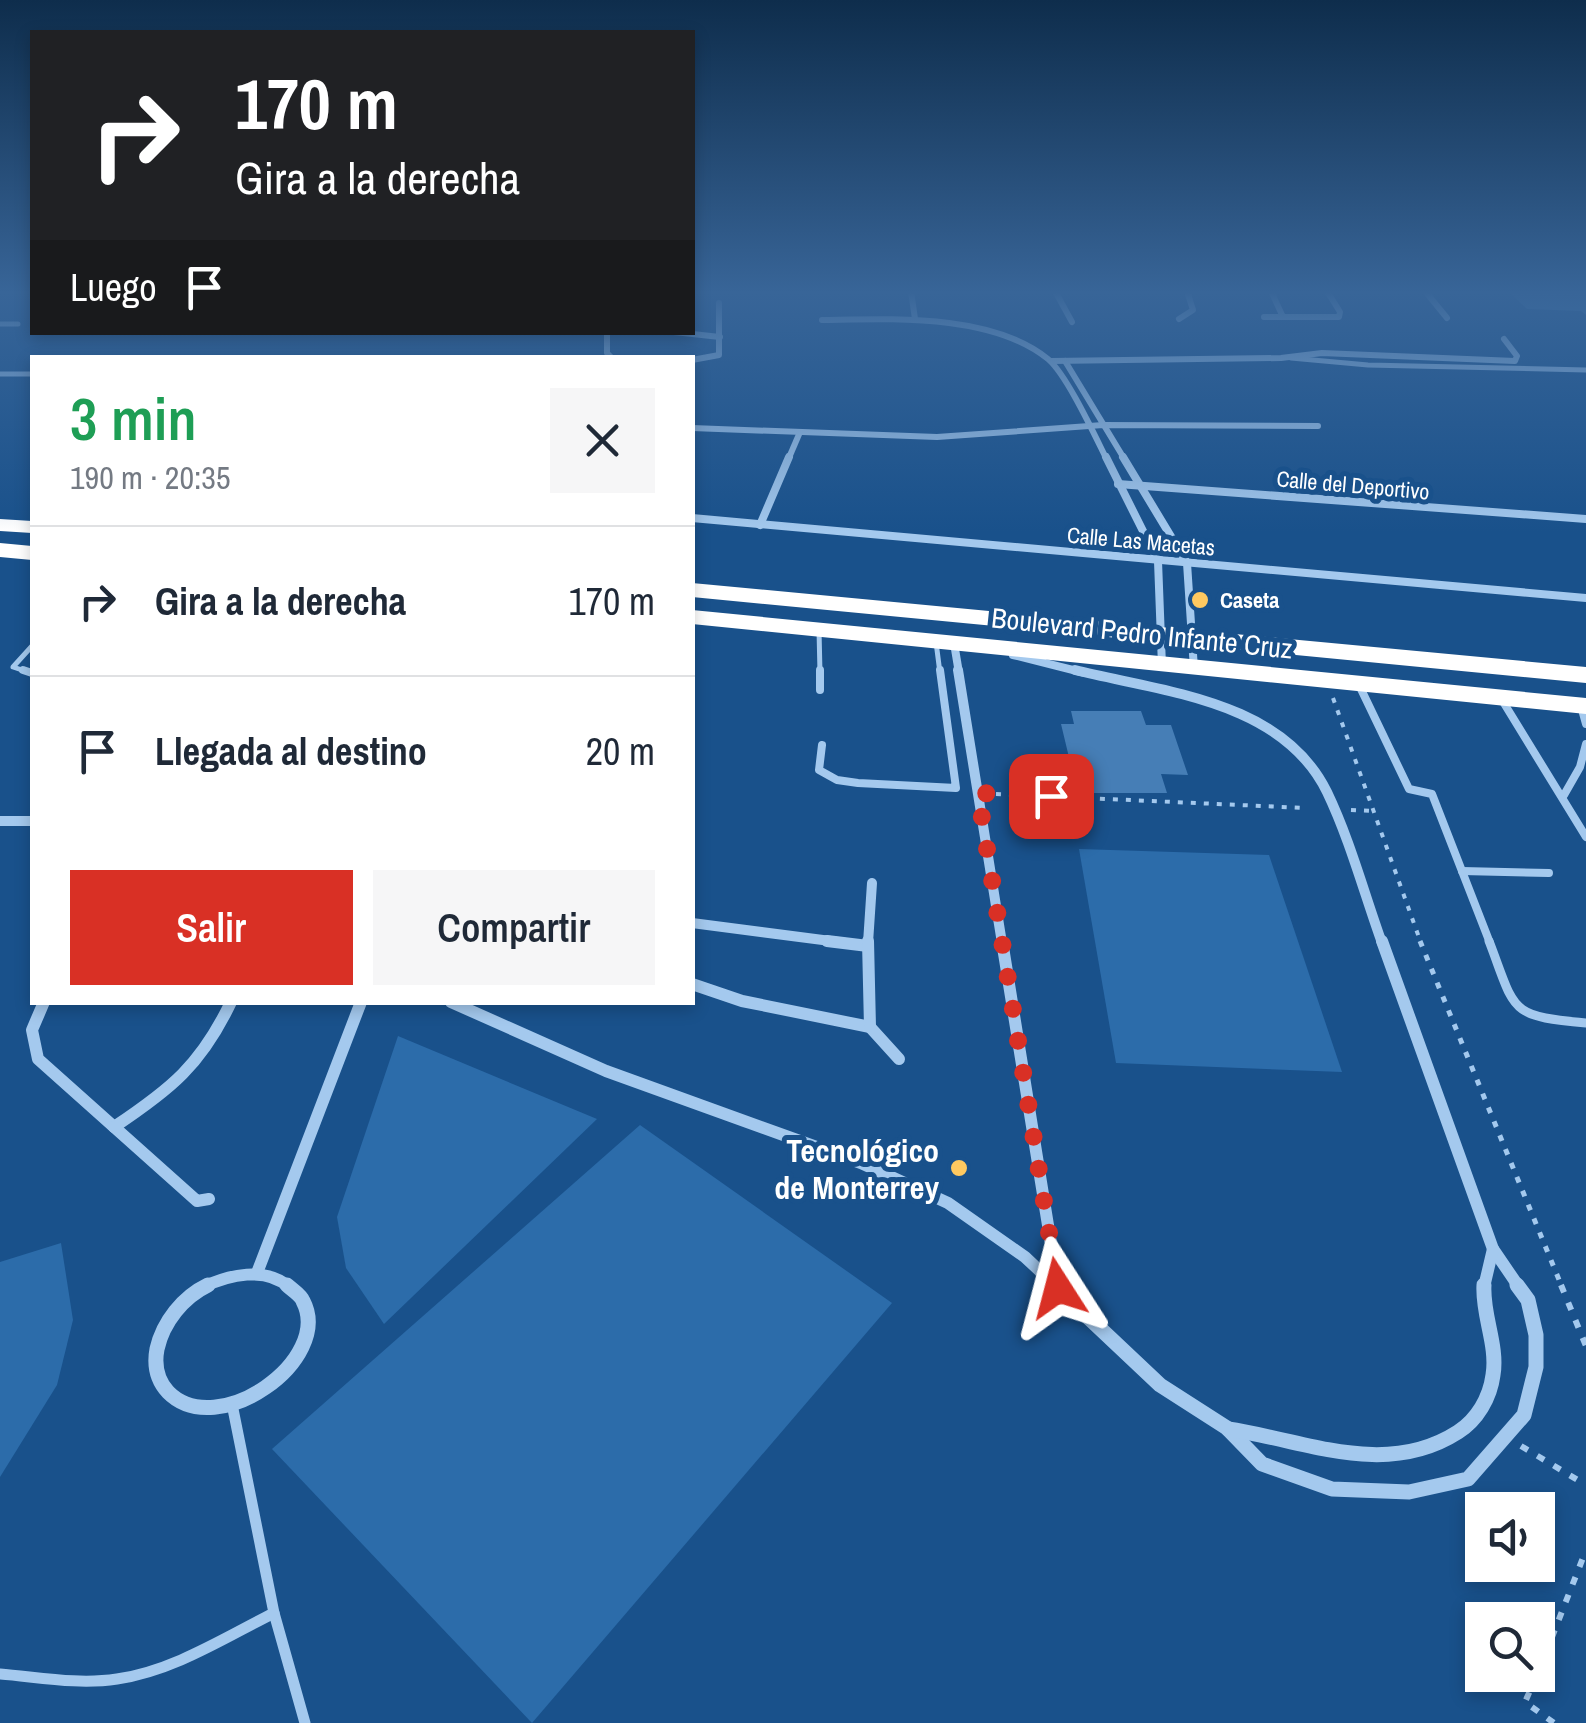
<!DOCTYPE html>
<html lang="es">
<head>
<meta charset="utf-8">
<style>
  :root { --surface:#fff; --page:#f6f6f7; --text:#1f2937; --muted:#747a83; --line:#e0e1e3; --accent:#d93025 }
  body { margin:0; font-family:"Archivo Narrow",sans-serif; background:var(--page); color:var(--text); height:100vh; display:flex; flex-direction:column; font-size:38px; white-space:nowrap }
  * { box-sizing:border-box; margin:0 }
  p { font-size:32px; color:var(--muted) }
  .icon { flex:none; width:55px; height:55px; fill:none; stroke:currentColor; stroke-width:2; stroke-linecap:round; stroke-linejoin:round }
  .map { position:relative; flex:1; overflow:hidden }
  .details { position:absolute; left:30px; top:355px; width:665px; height:650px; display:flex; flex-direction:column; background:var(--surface); border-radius:0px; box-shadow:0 5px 15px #0003 }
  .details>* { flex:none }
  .hud { position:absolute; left:30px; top:30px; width:665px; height:305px; border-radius:0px; box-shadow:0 5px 15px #0003; background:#202124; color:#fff; overflow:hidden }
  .controls { position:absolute; left:1465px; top:1492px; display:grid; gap:20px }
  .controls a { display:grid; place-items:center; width:90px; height:90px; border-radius:0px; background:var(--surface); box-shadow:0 5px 15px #0003; font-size:50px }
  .pin { position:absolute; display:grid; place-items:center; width:85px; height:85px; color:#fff; margin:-42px; border-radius:20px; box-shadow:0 5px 15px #0006 }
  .me { position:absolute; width:110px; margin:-55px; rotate:351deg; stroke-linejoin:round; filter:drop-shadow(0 0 8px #0008) }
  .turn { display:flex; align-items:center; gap:35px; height:210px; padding:0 40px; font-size:45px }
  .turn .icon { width:130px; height:130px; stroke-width:2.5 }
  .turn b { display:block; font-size:70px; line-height:85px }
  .then { display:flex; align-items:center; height:95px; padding:0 40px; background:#0003; gap:20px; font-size:38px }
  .round { display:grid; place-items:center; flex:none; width:105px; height:105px; border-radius:0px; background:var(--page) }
  .summary { display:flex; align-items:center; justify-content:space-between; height:170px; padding:0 40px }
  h1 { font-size:60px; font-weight:600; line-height:75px; color:#1e9e55 }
  .action { display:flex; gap:20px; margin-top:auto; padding:20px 40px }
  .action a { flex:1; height:115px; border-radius:0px; background:var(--accent); color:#fff; font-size:40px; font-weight:600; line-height:115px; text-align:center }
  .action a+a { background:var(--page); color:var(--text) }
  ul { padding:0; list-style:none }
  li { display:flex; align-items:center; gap:30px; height:150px; padding:0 40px; border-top:2px solid var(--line) }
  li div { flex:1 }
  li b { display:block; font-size:38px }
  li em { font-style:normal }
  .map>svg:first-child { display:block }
  .green { fill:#2c6caa }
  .building { fill:#467eb6 }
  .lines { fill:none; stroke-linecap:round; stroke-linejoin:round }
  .path-far2 { stroke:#a4c9ee; stroke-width:4; stroke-dasharray:5 8; stroke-linecap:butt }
  .path-far1 { stroke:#a4c9ee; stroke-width:5; stroke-dasharray:6 9; stroke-linecap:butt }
  .path { stroke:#a4c9ee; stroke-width:6; stroke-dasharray:8 11; stroke-linecap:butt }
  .lane-far3 { stroke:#a4c9ee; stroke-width:5 }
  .lane-far2 { stroke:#a4c9ee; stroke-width:8 }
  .lane-far1 { stroke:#a4c9ee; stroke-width:9 }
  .lane { stroke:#a4c9ee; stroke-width:11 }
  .street-far4 { stroke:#a4c9ee; stroke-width:6 }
  .street-far3 { stroke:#a4c9ee; stroke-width:8 }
  .street-far2 { stroke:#a4c9ee; stroke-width:10 }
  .street-far1 { stroke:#a4c9ee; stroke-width:12 }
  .street { stroke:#a4c9ee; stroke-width:15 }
  .highway { fill:#fff; fill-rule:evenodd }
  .route { stroke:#d93025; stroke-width:18; stroke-dasharray:0 32.4 }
  .poi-dot { fill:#ffc960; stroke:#19518b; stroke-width:4 }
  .labels { text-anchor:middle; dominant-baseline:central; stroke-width:10; stroke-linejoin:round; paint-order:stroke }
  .far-street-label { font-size:22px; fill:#fff; stroke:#19518b }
  .far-poi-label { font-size:22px; font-weight:bold; fill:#fff; stroke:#19518b; text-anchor:start }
  .street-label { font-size:28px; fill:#fff; stroke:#19518b }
  .near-poi-label { font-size:32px; font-weight:bold; fill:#fff; stroke:#19518b; text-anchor:end }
</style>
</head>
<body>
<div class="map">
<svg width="1586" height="1723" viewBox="0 0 1586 1723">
  <rect width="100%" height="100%" fill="#19518b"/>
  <!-- green -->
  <g class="green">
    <polygon points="1079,849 1269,855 1342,1072 1116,1063"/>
    <polygon points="398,1036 597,1119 384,1324 346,1268 337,1217"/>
    <polygon points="640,1125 892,1303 532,1723 272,1449"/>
    <polygon points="61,1243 73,1320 57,1385 0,1477 0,1262"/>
  </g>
  <!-- building -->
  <g class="building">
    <polygon points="1508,291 1586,291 1586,315 1581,311 1527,309"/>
    <polygon points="1071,711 1141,711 1146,725 1171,725 1188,775 1161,774 1167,793 1092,793 1087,774 1073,774 1061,724 1074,724"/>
  </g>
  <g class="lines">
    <!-- path-far2 -->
    <g class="path-far2">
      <polyline points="1333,698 1421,943"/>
      <polyline points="996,794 1306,808"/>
      <polyline points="1351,810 1372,811"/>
    </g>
    <!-- path-far1 -->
    <polyline class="path-far1" points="1420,941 1562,1287"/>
    <!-- path -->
    <g class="path">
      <polyline points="1561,1285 1586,1346"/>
      <polyline points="1521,1446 1586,1485"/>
      <polyline points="1538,1673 1586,1550"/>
      <polyline points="1537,1675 1525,1702 1554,1723"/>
    </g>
    <!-- lane-far3 -->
    <g class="lane-far3">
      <polyline points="0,324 18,324"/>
      <polyline points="1291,358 1368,365 1586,370"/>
      <polyline points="0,374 32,374"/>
      <polyline points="819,630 820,673"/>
      <polyline points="936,642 940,673"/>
      <polyline points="31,673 13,667 32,646"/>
    </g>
    <!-- lane-far2 -->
    <g class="lane-far2">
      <polyline points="23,670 32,673"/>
      <polyline points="820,670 820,690"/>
      <polyline points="1360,687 1409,789 1432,794 1490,943"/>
      <polyline points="1502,700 1586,837"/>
      <polyline points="1581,706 1586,724"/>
      <polyline points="822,745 819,770 837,780 858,783 956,788 940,670"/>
      <polyline points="1564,795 1580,767 1586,744"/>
      <polyline points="1462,871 1549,873"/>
    </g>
    <!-- lane-far1 -->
    <path class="lane-far1" d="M1489,941C1516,1011 1507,1016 1586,1023"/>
    <!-- lane -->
    <g class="lane">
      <polyline points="274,1613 305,1723"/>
      <path d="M0,1674C38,1677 78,1685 117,1679C173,1671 224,1638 274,1613L232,1404"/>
    </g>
    <!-- street-far4 -->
    <g class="street-far4">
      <polyline points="911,291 915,319"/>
      <polyline points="1055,291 1072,322"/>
      <polyline points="1271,291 1283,317"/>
      <polyline points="1425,291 1447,318"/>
      <polyline points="1264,317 1339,317 1340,312 1327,291"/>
      <polyline points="1179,319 1193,310 1187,291"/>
      <path d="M822,320C891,319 991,313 1048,359C1067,375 1095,436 1107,460"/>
      <polyline points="607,332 607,353 612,358"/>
      <polyline points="674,332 720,337"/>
      <polyline points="692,360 719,355 719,303"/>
      <polyline points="1051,361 1281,358 1322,353 1515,361 1517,356 1504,339"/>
      <polyline points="1065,361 1125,460"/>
      <polyline points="692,428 937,437 1103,425 1318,426"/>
      <polyline points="788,460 800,432"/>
    </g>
    <!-- street-far3 -->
    <g class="street-far3">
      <polyline points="1106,457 1158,561 1162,666"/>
      <polyline points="1123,457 1187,563 1194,669"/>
      <polyline points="1118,484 1586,519"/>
      <polyline points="692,518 1586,598"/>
      <polyline points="760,525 789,457"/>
      <polyline points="954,643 959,673"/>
      <polyline points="1013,655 1085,673"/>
    </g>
    <!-- street-far2 -->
    <g class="street-far2">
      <polyline points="958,670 1002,943"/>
      <path d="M1075,670C1163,692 1282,700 1327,792C1350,840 1364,893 1382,943"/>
      <polyline points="0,821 32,821"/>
      <polyline points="692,923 846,943"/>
      <polyline points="868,943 872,883"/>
    </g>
    <!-- street-far1 -->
    <g class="street-far1">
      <polyline points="827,941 868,946"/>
      <polyline points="868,941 870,1027"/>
      <polyline points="1002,941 1058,1287"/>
      <polyline points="1382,941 1493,1249 1519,1287"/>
      <polyline points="692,984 742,1001 870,1027"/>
      <polyline points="44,1002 32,1030 38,1059 197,1201 209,1199"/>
      <polyline points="451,1002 606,1071 861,1163 948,1203 1025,1257 1057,1287"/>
      <polyline points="870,1027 899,1059"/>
      <path d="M114,1127C171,1089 201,1065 231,1002"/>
      <polyline points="257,1273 361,1002"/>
      <path d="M203,1287C229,1275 265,1266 289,1287"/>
      <polyline points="1484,1287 1493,1249"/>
    </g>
    <!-- street -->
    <g class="street">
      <path d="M208,1285C183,1297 163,1322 157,1349C154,1365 157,1380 168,1392C217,1442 334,1360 303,1301C301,1295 291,1289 287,1285"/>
      <polyline points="1054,1285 1160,1385 1227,1428 1262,1464 1332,1489 1409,1492 1468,1479 1524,1415 1536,1367 1536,1335 1528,1300 1517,1285"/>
      <path d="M1228,1429C1304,1440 1385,1479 1458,1432C1477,1420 1490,1398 1493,1375C1498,1345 1482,1315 1484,1285"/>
    </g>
    <!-- highway -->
    <g class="highway">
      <polygon points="0,519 32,521 32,533 0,531"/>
      <polygon points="0,543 32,546 32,560 0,557"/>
      <polygon points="692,583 1586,667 1586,683 692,597"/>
      <polygon points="692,610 1586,698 1586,714 692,624"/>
    </g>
  </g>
  <!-- sky -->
  <linearGradient id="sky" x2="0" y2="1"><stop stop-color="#0e2d4c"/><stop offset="0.55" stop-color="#386598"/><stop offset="1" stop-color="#386598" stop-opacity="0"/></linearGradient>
  <rect width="1586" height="532" fill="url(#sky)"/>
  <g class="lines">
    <!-- route -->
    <polyline class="route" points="1051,796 978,793 1058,1288"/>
  </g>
  <!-- markers -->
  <g class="poi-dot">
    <circle cx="1200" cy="600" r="10"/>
    <circle cx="959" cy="1168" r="10"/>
  </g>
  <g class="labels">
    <!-- far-street labels -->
    <g class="far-street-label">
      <text transform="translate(1353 485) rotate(5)">Calle del Deportivo</text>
      <text transform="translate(1141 541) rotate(5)">Calle Las Macetas</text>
    </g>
    <!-- far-poi labels -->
    <g class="far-poi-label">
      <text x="1220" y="600">Caseta</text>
    </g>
    <!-- street labels -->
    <g class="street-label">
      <text transform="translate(1142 633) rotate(6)">Boulevard Pedro Infante Cruz</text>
    </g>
    <!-- near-poi labels -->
    <g class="near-poi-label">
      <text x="939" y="1150">Tecnológico<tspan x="939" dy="37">de Monterrey</tspan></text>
    </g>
  </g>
</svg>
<div class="controls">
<a><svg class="icon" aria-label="sound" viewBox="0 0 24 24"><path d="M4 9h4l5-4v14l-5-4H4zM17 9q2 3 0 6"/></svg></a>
<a><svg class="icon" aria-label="search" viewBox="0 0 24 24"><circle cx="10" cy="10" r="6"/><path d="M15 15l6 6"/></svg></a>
</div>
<div class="pin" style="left:1051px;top:796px;background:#d93025"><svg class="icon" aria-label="arrive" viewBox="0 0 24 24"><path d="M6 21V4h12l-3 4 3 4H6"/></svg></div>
<svg class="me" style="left:1058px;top:1288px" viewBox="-20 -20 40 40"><path d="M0-17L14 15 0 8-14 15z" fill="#d93025" stroke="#fff" stroke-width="4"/></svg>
<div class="hud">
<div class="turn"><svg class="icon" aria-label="right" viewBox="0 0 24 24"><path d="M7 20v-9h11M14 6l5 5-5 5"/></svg><div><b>170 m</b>Gira a la derecha</div></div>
<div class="then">Luego<svg class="icon" aria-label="arrive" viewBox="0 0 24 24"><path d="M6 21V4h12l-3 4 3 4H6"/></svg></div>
</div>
<section class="details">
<div class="summary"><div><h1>3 min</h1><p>190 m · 20:35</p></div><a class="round"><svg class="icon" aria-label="close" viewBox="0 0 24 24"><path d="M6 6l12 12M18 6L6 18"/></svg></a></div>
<ul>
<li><svg class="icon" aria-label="right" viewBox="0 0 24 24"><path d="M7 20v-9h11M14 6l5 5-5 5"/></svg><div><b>Gira a la derecha</b></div><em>170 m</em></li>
<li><svg class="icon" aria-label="arrive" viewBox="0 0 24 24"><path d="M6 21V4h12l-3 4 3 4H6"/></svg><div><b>Llegada al destino</b></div><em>20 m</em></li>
</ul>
<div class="action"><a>Salir</a><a>Compartir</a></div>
</section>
</div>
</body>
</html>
